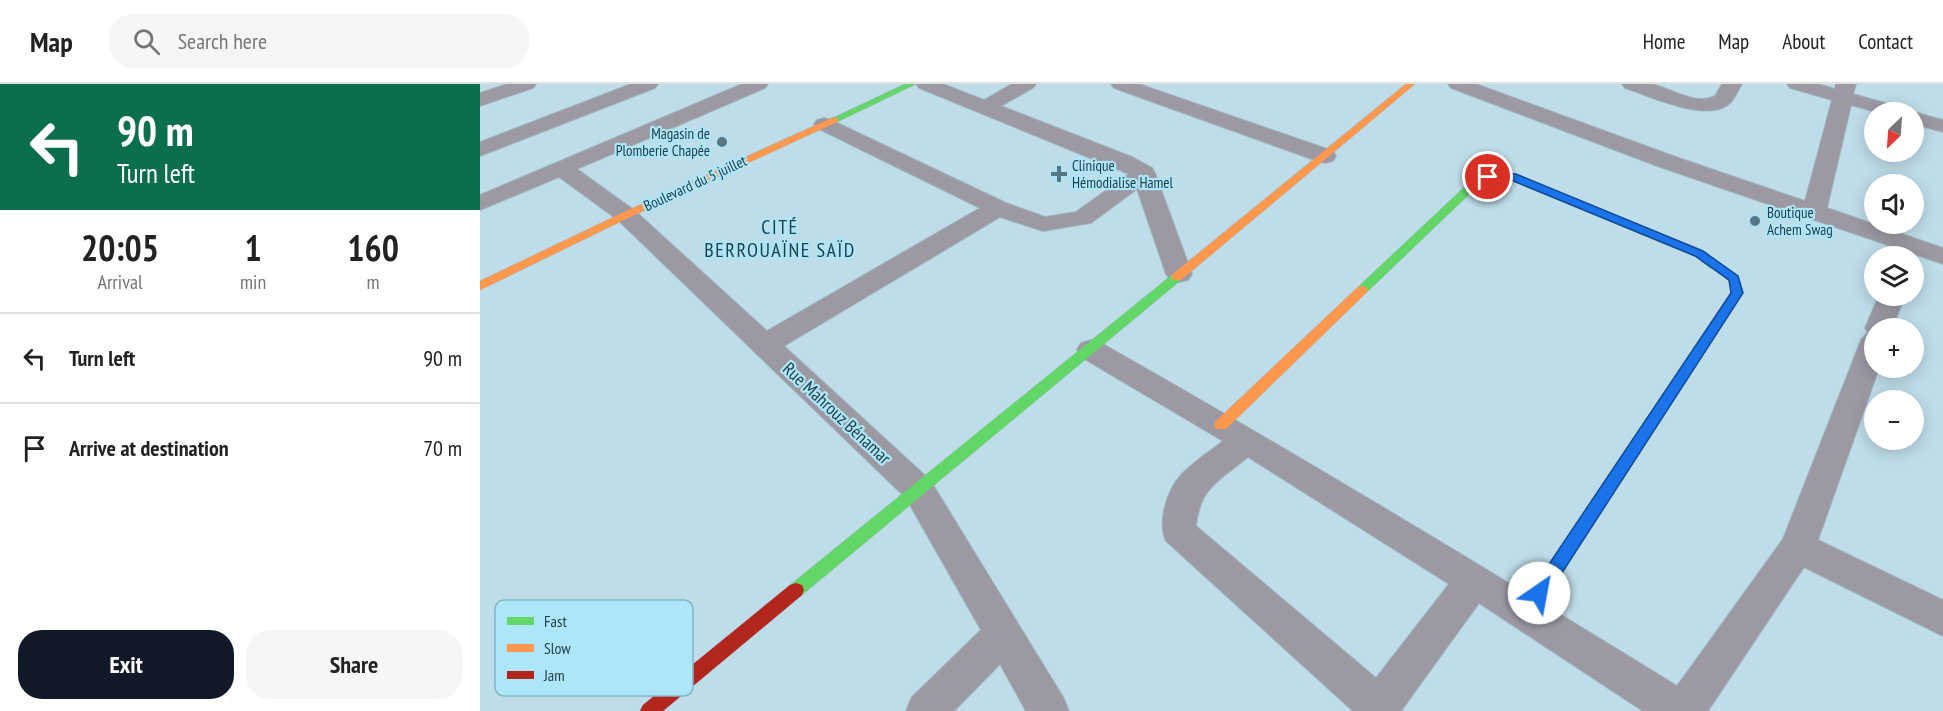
<!DOCTYPE html>
<html lang="en">
<head>
<meta charset="utf-8">
<style>
  :root { --surface:#fff; --page:#f6f6f6; --text:#222; --muted:#767676; --line:#e0e0e0; --accent:#111827 }
  body { margin:0; font-family:"PT Sans Narrow",sans-serif; background:var(--page); color:var(--text); height:100vh; display:flex; flex-direction:column; font-size:22px; white-space:nowrap }
  * { box-sizing:border-box; margin:0 }
  p { font-size:20px; color:var(--muted) }
  .icon { flex:none; width:33px; height:33px; fill:none; stroke:currentColor; stroke-width:2; stroke-linecap:round; stroke-linejoin:round }
  .map { position:relative; flex:1; overflow:hidden }
  .sheet { display:flex; flex-direction:column; background:var(--surface); width:480px }
  .sheet>* { flex:none }
  .guide { background:#0b6e4f; color:#fff; overflow:hidden }
  .needle { width:39px; rotate:205deg }
  .buttons { position:absolute; left:1384px; top:18px; display:grid; gap:12px }
  .buttons a { display:grid; place-items:center; width:60px; height:60px; border-radius:50%; background:var(--surface); box-shadow:0 3px 15px #0003; font-size:30px }
  .pin { position:absolute; display:grid; place-items:center; width:51px; height:51px; color:#fff; margin:-26px; border:3px solid #fff; border-radius:50%; box-shadow:0 2px 6px #0007 }
  .me { position:absolute; width:66px; margin:-33px; rotate:33deg; stroke-linejoin:round; filter:drop-shadow(0 0 4px #0008) }
  .turn { display:flex; align-items:center; gap:21px; height:126px; padding:0 18px; font-size:27px }
  .turn .icon { width:78px; height:78px; stroke-width:2.5 }
  .turn b { display:block; font-size:42px; line-height:51px }
  .eta { display:flex; justify-content:space-evenly; align-items:center; height:102px; text-align:center }
  .eta b { font-size:36px; font-weight:700; line-height:42px }
  .primary-button { display:flex; gap:12px; margin-top:auto; padding:12px 18px }
  .primary-button a { flex:1; height:69px; border-radius:24px; background:var(--accent); color:#fff; font-size:24px; font-weight:700; line-height:69px; text-align:center }
  .primary-button a+a { background:var(--page); color:var(--text) }
  ul { padding:0; list-style:none }
  li { display:flex; align-items:center; gap:18px; height:90px; padding:0 18px; border-top:2px solid var(--line) }
  li div { flex:1 }
  li b { display:block; font-size:22px }
  li em { font-style:normal }
  header { display:flex; align-items:center; gap:36px; box-sizing:border-box; height:84px; padding:0 30px; background:var(--surface); border-bottom:2px solid var(--line) }
  header strong { font-size:28px }
  nav { display:flex; gap:33px; margin-inline-start:auto; font-size:21px }
  .search { width:420px; height:54px; background:var(--page); display:flex; align-items:center; gap:15px; box-sizing:border-box; padding:0 21px; border-radius:24px; color:var(--muted); font-size:22px }
  main { display:flex; flex:1; min-height:0 }
  .map>svg:first-child { display:block }
  .lines { fill:none; stroke-linecap:round; stroke-linejoin:round }
  .street-casing { stroke:#9fb9c2; stroke-width:2 }
  .fast-casing { stroke:#9fb9c2; stroke-width:1 }
  .slow-casing { stroke:#9fb9c2; stroke-width:1 }
  .jam-casing { stroke:#9fb9c2; stroke-width:1 }
  .street { fill:#9c99a3; fill-rule:evenodd }
  .fast { fill:#63d668; fill-rule:evenodd }
  .slow { fill:#ff974d; fill-rule:evenodd }
  .jam { fill:#b3261e; fill-rule:evenodd }
  .route { fill:#1a73e8; stroke:#114b97; stroke-width:1.5 }
  .poi-dot { fill:#587681; stroke:#ade5f9; stroke-width:2 }
  .labels { text-anchor:middle; dominant-baseline:central; stroke-width:4.5; stroke-linejoin:round; paint-order:stroke }
  .far-poi-label { font-size:15px; fill:#213f49; stroke:#ade5f9; text-anchor:start }
  .far-street-label { font-size:15px; fill:#213f49; stroke:#ade5f9 }
  .street-label { font-size:18px; fill:#213f49; stroke:#ade5f9 }
  .neighbourhood-label { font-size:20px; letter-spacing:1.5px; fill:#213f49; stroke:#ade5f9 }
  .key { fill:#ade5f9; stroke:#83b3c4; stroke-width:1.5 }
  .key-label { font-size:16px; fill:#213f49 }
</style>
</head>
<body>
<header>
<strong>Map</strong>
<div class="search"><svg class="icon" aria-label="search" viewBox="0 0 24 24"><circle cx="10" cy="10" r="6"/><path d="M15 15l6 6"/></svg>Search here</div>
<nav><a>Home</a><a>Map</a><a>About</a><a>Contact</a></nav>
</header>
<main>
<section class="sheet">
<div class="guide">
<div class="turn"><svg class="icon" aria-label="left" viewBox="0 0 24 24"><path d="M17 20v-9H6M10 6l-5 5 5 5"/></svg><div><b>90 m</b>Turn left</div></div>
</div>
<div class="eta">
<div><b>20:05</b><p>Arrival</p></div>
<div><b>1</b><p>min</p></div>
<div><b>160</b><p>m</p></div>
</div>
<ul>
<li><svg class="icon" aria-label="left" viewBox="0 0 24 24"><path d="M17 20v-9H6M10 6l-5 5 5 5"/></svg><div><b>Turn left</b></div><em>90 m</em></li>
<li><svg class="icon" aria-label="arrive" viewBox="0 0 24 24"><path d="M6 21V4h12l-3 4 3 4H6"/></svg><div><b>Arrive at destination</b></div><em>70 m</em></li>
</ul>
<div class="primary-button"><a>Exit</a><a>Share</a></div>
</section>
<div class="map">
<svg width="1463" height="627" viewBox="0 0 1463 627">
  <rect width="100%" height="100%" fill="#bedde8"/>
  <g class="lines">
    <defs>
      <g id="street">
        <polygon points="27,0 56,0 53,4 0,22 0,9"/>
        <polygon points="151,0 178,0 175,4 0,72 0,58"/>
        <polygon points="262,0 288,0 285,4 97,85 154,126 287,247 500,124 337,44 334,40 337,36 344,34 351,36 526,119 565,133 596,128 649,90 439,4 436,0 463,0 504,16 532,0 556,0 553,4 521,22 652,73 672,84 675,89 712,190 708,196 699,198 690,196 686,190 657,105 611,139 563,147 520,133 304,262 450,396 583,613 589,627 546,627 520,580 474,627 426,627 432,613 501,546 426,414 138,136 79,93 0,126 0,111"/>
        <polygon points="631,0 659,0 853,67 856,72 853,77 845,79 837,77 634,4"/>
        <polygon points="968,0 996,0 1196,73 1325,117 1352,16 1310,4 1307,0 1338,0 1355,5 1356,0 1376,0 1373,10 1423,24 1426,28 1396,28 1371,21 1347,124 1463,164 1463,180 1180,83 971,4"/>
        <path d="M1142,0C1151,0 1162,0 1171,0C1191,4 1215,22 1235,12L1242,0H1262C1258,6 1255,15 1249,20C1227,39 1169,12 1145,4Z"/>
        <polygon points="1432,28 1434,28 1463,36 1463,48 1434,40 1434,28"/>
        <path d="M1399,212H1425L1412,244H1395V284H1399L1338,456L1463,516V552L1324,483L1228,627H1163L999,519L921,627H873L686,457C677,439 687,406 701,391C713,378 729,368 743,357L601,273L597,266L601,259L611,256L621,259C816,369 1007,485 1197,602L1303,455L1381,256L1388,248L1385,244ZM768,373L969,500L896,594L716,442C720,403 740,396 768,373Z"/>
      </g>
      <g id="fast">
        <polygon points="425,0 436,0 357,38 349,36"/>
        <polygon points="1008,89 1036,91 1223,168 1240,181 1238,184 1230,184 1215,172 1030,96 1009,95 1001,99 886,209 878,209 876,206 878,203 993,95"/>
        <polygon points="697,189 701,190 703,193 701,196 322,511 316,513 310,511 308,506 310,501 693,190"/>
        <polygon points="1117,415 1122,417 1125,421 1122,425 1052,534 1046,537 1040,534 1038,529 1040,524 1112,417"/>
      </g>
      <g id="slow">
        <polygon points="926,0 935,0 701,196 693,196 691,193 693,190"/>
        <polygon points="354,33 359,36 357,38 150,133 0,206 0,197 142,129"/>
        <polygon points="882,202 886,203 888,206 886,209 746,345 736,345 734,341 736,337 878,203"/>
      </g>
      <g id="jam">
        <polygon points="1234,177 1258,192 1263,209 1122,425 1117,427 1112,425 1109,421 1112,417 1251,209 1249,197 1228,181"/>
        <polygon points="316,499 322,501 324,506 322,511 183,627 160,627 163,621 310,501"/>
      </g>
    </defs>
    <!-- street casing -->
    <use href="#street" class="street-casing"/>
    <!-- fast casing -->
    <use href="#fast" class="fast-casing"/>
    <!-- slow casing -->
    <use href="#slow" class="slow-casing"/>
    <!-- jam casing -->
    <use href="#jam" class="jam-casing"/>
    <!-- street -->
    <use href="#street" class="street"/>
    <!-- fast -->
    <use href="#fast" class="fast"/>
    <!-- slow -->
    <use href="#slow" class="slow"/>
    <!-- jam -->
    <use href="#jam" class="jam"/>
  </g>
  <!-- route -->
  <polygon class="route" points="1008,89 1036,90 1223,167 1258,192 1263,209 1065,515 1059,517 1053,515 1051,509 1053,504 1251,209 1249,196 1215,172 1031,96 1005,95 1003,93"/>
  <!-- markers -->
  <g class="poi-dot">
    <circle cx="242" cy="58" r="6"/>
    <path d="M576 81h6v6h6v6h-6v6h-6v-6h-6v-6h6z"/>
    <circle cx="1275" cy="137" r="6"/>
  </g>
  <g class="labels">
    <!-- far-poi labels -->
    <g class="far-poi-label">
      <text x="230" y="49" text-anchor="end">Magasin de<tspan x="230" dy="17">Plomberie Chapée</tspan></text>
      <text x="592" y="81">Clinique<tspan x="592" dy="17">Hémodialise Hamel</tspan></text>
      <text x="1287" y="128">Boutique<tspan x="1287" dy="17">Achem Swag</tspan></text>
    </g>
    <!-- far-street labels -->
    <g class="far-street-label">
      <text transform="translate(215 99) rotate(-25)">Boulevard du 5 juillet</text>
    </g>
    <!-- street labels -->
    <g class="street-label">
      <text transform="translate(357 329) rotate(43)">Rue Mahrouz Bénamar</text>
    </g>
    <!-- neighbourhood labels -->
    <g class="neighbourhood-label">
      <text x="300" y="143">CITÉ<tspan x="300" dy="23">BERROUAÏNE SAÏD</tspan></text>
    </g>
  </g>
  <!-- legend -->
  <rect x="15" y="516" width="198" height="96" rx="9" class="key"/>
  <rect x="27" y="533" width="27" height="8" fill="#63d668"/>
  <rect x="27" y="560" width="27" height="8" fill="#ff974d"/>
  <rect x="27" y="587" width="27" height="8" fill="#b3261e"/>
  <g class="key-label">
    <text x="64" y="543">Fast</text>
    <text x="64" y="570">Slow</text>
    <text x="64" y="597">Jam</text>
  </g>
</svg>
<div class="buttons">
<a><svg class="needle" viewBox="-14 -14 28 28"><path d="M0-13l5 13h-10z" fill="#e53935"/><path d="M0 13l5-13h-10z" fill="#767676"/></svg></a>
<a><svg class="icon" aria-label="sound" viewBox="0 0 24 24"><path d="M4 9h4l5-4v14l-5-4H4zM17 9q2 3 0 6"/></svg></a>
<a><svg class="icon" aria-label="layers" viewBox="0 0 24 24"><path d="M12 4l9 5-9 5-9-5zM3 14l9 5 9-5"/></svg></a>
<a>+</a>
<a>−</a>
</div>
<div class="pin" style="left:1008px;top:93px;background:#d93025"><svg class="icon" aria-label="arrive" viewBox="0 0 24 24"><path d="M6 21V4h12l-3 4 3 4H6"/></svg></div>
<svg class="me" style="left:1059px;top:509px" viewBox="-20 -20 40 40"><circle r="19" fill="#fff"/><path d="M0-13L10 11 0 6-10 11z" fill="#1a73e8"/></svg>
</div>
</main>
</body>
</html>
